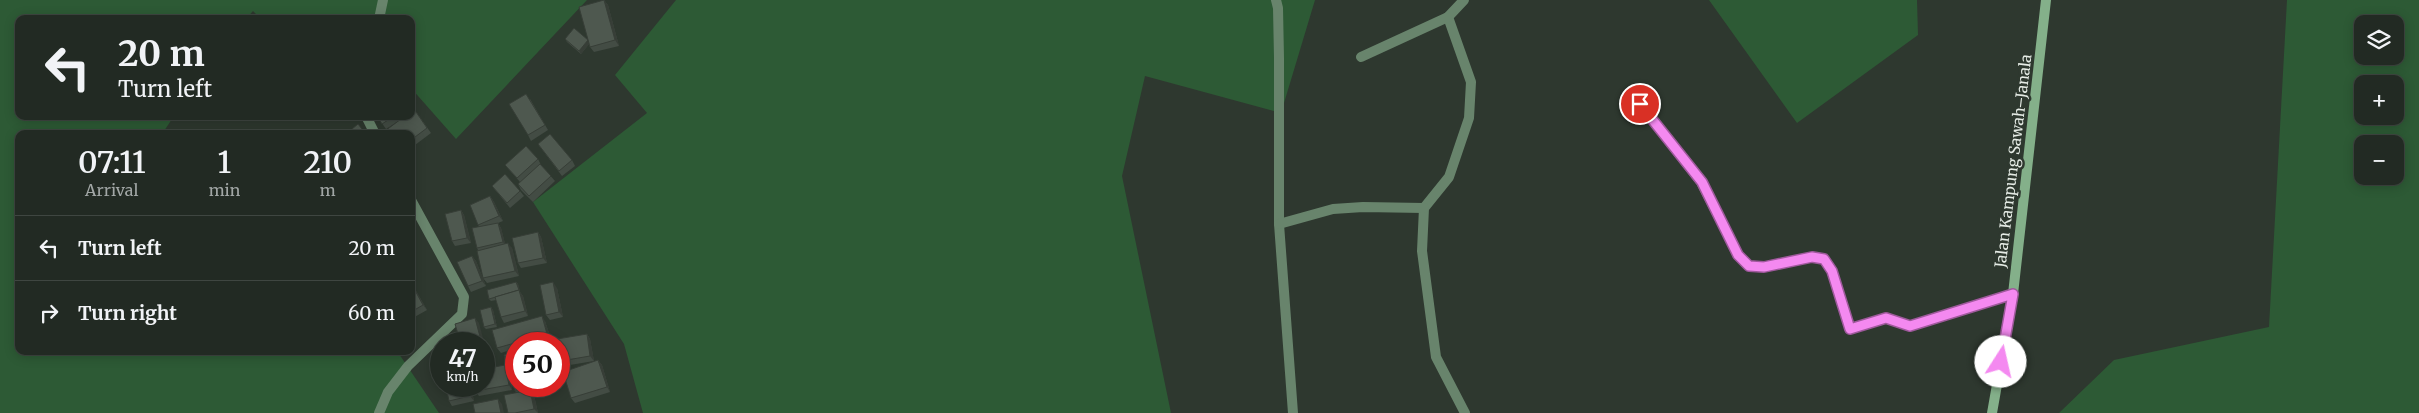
<!DOCTYPE html>
<html lang="en">
<head>
<meta charset="utf-8">
<style>
  :root { --surface:#222a23; --page:#2e3630; --text:#f1f3f6; --muted:#a2a7a6; --line:#3f4641 }
  body { margin:0; font-family:Merriweather,serif; background:var(--page); color:var(--text); height:100vh; display:flex; flex-direction:column; font-size:19px; white-space:nowrap }
  * { box-sizing:border-box; margin:0 }
  p { font-size:16px; color:var(--muted) }
  .icon { flex:none; width:28px; height:28px; fill:none; stroke:currentColor; stroke-width:2; stroke-linecap:round; stroke-linejoin:round }
  .map { position:relative; flex:1; overflow:hidden }
  .sheet { position:absolute; left:15px; top:130px; width:400px; height:225px; display:flex; flex-direction:column; background:var(--surface); border-radius:10px; box-shadow:0 2px 12px #0003,0 0 0 1px var(--line) }
  .sheet>* { flex:none }
  .hud { position:absolute; left:15px; top:15px; width:400px; height:105px; border-radius:10px; box-shadow:0 2px 12px #0003,0 0 0 1px var(--line); background:#222a23; color:var(--text); overflow:hidden }
  .tools { position:absolute; left:2354px; top:15px; display:grid; gap:10px }
  .tools a { display:grid; place-items:center; width:50px; height:50px; border-radius:10px; background:var(--surface); box-shadow:0 2px 12px #0003,0 0 0 1px var(--line); font-size:25px }
  .speed { position:absolute; left:430px; top:332px; display:flex; gap:10px; font-size:25px; font-weight:700; text-align:center }
  .speed>* { display:grid; place-content:center; width:65px; height:65px; border-radius:50%; background:var(--surface); box-shadow:0 2px 12px #0003,0 0 0 1px var(--line); line-height:1 }
  .speed small { font-size:12px; font-weight:400 }
  .speed .limit { border:8px solid #d22; background:#fff; color:#111 }
  .pin { position:absolute; display:grid; place-items:center; width:42px; height:42px; color:#fff; margin:-21px; border:2px solid #fff; border-radius:50%; box-shadow:0 1px 5px #0007 }
  .me { position:absolute; width:55px; margin:-28px; rotate:10deg; stroke-linejoin:round; filter:drop-shadow(0 0 4px #0008) }
  .turn { display:flex; align-items:center; gap:18px; height:105px; padding:0 20px; font-size:22px }
  .turn .icon { width:65px; height:65px; stroke-width:2.5 }
  .turn b { display:block; font-size:35px; line-height:42px }
  .eta { display:flex; justify-content:space-evenly; align-items:center; height:85px; text-align:center }
  .eta b { font-size:30px; font-weight:600; line-height:35px }
  ul { padding:0; list-style:none }
  li { display:flex; align-items:center; gap:15px; height:65px; padding:0 20px; border-top:1px solid var(--line) }
  li div { flex:1 }
  li b { display:block; font-size:19px }
  li em { font-style:normal }
  .map>svg:first-child { display:block }
  .green { fill:#2d5a35; fill-rule:evenodd }
  .lines { fill:none; stroke-linecap:round; stroke-linejoin:round }
  .street { stroke:#68846c; stroke-width:10 }
  .secondary { stroke:#84b08a; stroke-width:10 }
  .wall { fill:#434c44 }
  .shaded-wall { fill:#373e37 }
  .building { fill:#4e584f; stroke:#373e37 }
  .route-casing { stroke:#9f599c; stroke-width:12 }
  .route { stroke:#f489f0; stroke-width:9 }
  .labels { text-anchor:middle; dominant-baseline:central; stroke-width:5; stroke-linejoin:round; paint-order:stroke }
  .street-label { font-size:15px; fill:#e5ebe5; stroke:#2e382f }
</style>
</head>
<body>
<div class="map">
<svg width="2419" height="413" viewBox="0 0 2419 413">
  <rect width="100%" height="100%" fill="#2e382f"/>
  <!-- green -->
  <g class="green">
    <polygon points="0,0 587,0 456,139 411,88 411,19 261,19 253,11 246,19 19,19 19,116 174,116 162,134 19,134 19,351 397,351 439,413 0,413"/>
    <polygon points="676,0 1315,0 1281,113 1145,76 1122,176 1171,413 643,413 624,344 533,202 647,113 615,75"/>
    <polygon points="1709,0 1917,0 1918,35 1797,123"/>
    <path d="M2287,0H2419V413H2059L2114,360L2269,327ZM2362,24H2395V56H2362ZM2362,84H2395V116H2362ZM2362,144H2395V176H2362Z"/>
  </g>
  <g class="lines">
    <!-- street -->
    <g class="street">
      <polyline points="1276,0 1278,8 1279,58 1279,224 1293,413"/>
      <polyline points="1448,17 1471,82 1469,118 1449,177 1424,208 1422,251 1436,357 1465,413"/>
      <polyline points="379,19 383,0"/>
      <polyline points="1361,57 1448,17 1464,0"/>
      <polyline points="1640,104 1701,182 1738,255 1749,266 1764,267 1812,257 1824,259 1832,271 1850,329 1886,318 1910,326 2013,294"/>
      <polyline points="366,116 375,134"/>
      <polyline points="1279,224 1333,209 1363,207 1424,208"/>
      <polyline points="379,413 388,392 408,366 462,314 464,297 411,200"/>
    </g>
    <!-- secondary -->
    <polyline class="secondary" points="1992,413 2013,294 2046,0"/>
  </g>
  <!-- wall -->
  <g class="wall">
    <polygon points="604,0 608,5 619,46 594,52 590,47 589,44 581,54 567,42 565,39 588,41"/>
    <polygon points="530,99 548,130 531,141 528,135"/>
    <polygon points="411,108 412,110 414,109 431,133 411,148 411,134 397,122 386,129 377,116 411,116"/>
    <polygon points="538,144 572,160 575,166 562,176"/>
    <polygon points="538,159 541,165 555,181 533,202 521,190 518,184 520,182 505,165"/>
    <polygon points="492,186 520,191 524,196 510,208"/>
    <polygon points="490,196 494,202 503,221 498,223 501,228 505,244 512,248 519,276 487,283 483,278 478,250 477,248 480,227 478,225"/>
    <polygon points="461,210 464,215 471,243 455,246 452,241"/>
    <polygon points="538,232 541,237 547,263 521,268 518,263"/>
    <polygon points="411,246 415,263 411,264"/>
    <polygon points="472,256 476,261 486,286 471,292 468,286"/>
    <polygon points="411,282 427,310 411,319"/>
    <polygon points="516,282 518,284 520,292 523,296 528,316 504,323 501,317 496,300 491,301 489,299"/>
    <polygon points="557,288 563,317 550,320 546,315"/>
    <polygon points="491,307 493,310 497,327 486,329 484,327"/>
    <polygon points="545,321 551,339 533,344 516,344 516,348 501,353 497,348"/>
    <polygon points="479,323 486,351 492,353 495,367 508,369 516,352 516,379 513,380 510,375 512,390 479,396 475,391 484,386 484,344"/>
    <polygon points="587,334 590,339 594,361 564,366 561,361"/>
    <polygon points="598,360 602,365 610,392 575,403 571,398"/>
    <polygon points="471,386 474,401 452,406 449,401"/>
    <polygon points="536,386 537,390 531,391 534,395 538,413 508,413 517,393 515,391"/>
  </g>
  <!-- shaded-wall -->
  <g class="shaded-wall">
    <polygon points="604,0 608,5 619,46 615,40"/>
    <polygon points="588,40 590,43 581,54 579,51"/>
    <polygon points="490,196 494,202 503,221 499,216"/>
    <polygon points="461,210 464,215 471,243 467,238"/>
    <polygon points="498,223 501,228 506,247 503,242"/>
    <polygon points="538,232 541,237 547,263 543,258"/>
    <polygon points="508,243 512,248 519,276 515,271"/>
    <polygon points="411,246 415,263 411,256"/>
    <polygon points="472,256 476,261 486,286 482,281"/>
    <polygon points="411,282 413,286 427,310 423,305"/>
    <polygon points="516,282 518,284 520,292 523,296 528,316 525,311"/>
    <polygon points="553,282 557,288 563,317 559,312"/>
    <polygon points="491,307 493,310 497,327 495,324"/>
    <polygon points="542,316 545,321 551,339 547,334"/>
    <polygon points="475,318 479,323 486,351 484,347 484,344 482,344"/>
    <polygon points="587,334 590,339 594,361 590,356"/>
    <polygon points="490,350 492,353 495,367 493,364"/>
    <polygon points="598,360 602,365 610,392 607,387"/>
    <polygon points="505,365 509,370 512,390 509,385"/>
    <polygon points="468,386 471,386 474,401 470,396"/>
    <polygon points="530,390 534,395 538,413 534,409"/>
    <polygon points="498,399 502,404 504,413 501,413"/>
  </g>
  <!-- building -->
  <g class="building">
    <polygon points="604,0 615,40 590,47 579,7"/>
    <polygon points="574,28 588,40 579,51 565,39"/>
    <polygon points="526,94 545,125 528,135 509,104"/>
    <polygon points="414,109 427,128 411,140 411,134 387,134 385,131 405,116 411,116 411,111"/>
    <polygon points="377,116 394,116 382,124"/>
    <polygon points="358,124 366,134 346,134"/>
    <polygon points="550,134 572,160 559,171 538,144"/>
    <polygon points="526,146 538,159 517,178 505,165"/>
    <polygon points="540,164 551,176 529,196 518,184"/>
    <polygon points="505,174 520,191 507,203 492,186"/>
    <polygon points="490,196 499,216 478,225 470,205"/>
    <polygon points="461,210 467,238 452,241 445,214"/>
    <polygon points="498,223 503,242 477,248 472,228"/>
    <polygon points="538,232 543,258 518,263 512,238"/>
    <polygon points="508,243 515,271 483,278 477,251"/>
    <polygon points="472,256 482,281 468,286 457,262"/>
    <polygon points="516,282 519,290 489,299 487,290"/>
    <polygon points="553,282 559,312 546,315 540,285"/>
    <polygon points="411,283 423,305 411,312"/>
    <polygon points="519,290 525,311 501,317 495,297"/>
    <polygon points="491,307 495,324 484,327 480,310"/>
    <polygon points="542,316 547,334 497,348 492,330"/>
    <polygon points="475,318 482,344 461,344 455,324"/>
    <polygon points="587,334 590,356 561,361 559,344 558,344 557,339"/>
    <polygon points="453,342 453,344 441,344 441,346 441,344"/>
    <polygon points="490,350 493,364 484,366 484,351"/>
    <polygon points="516,352 516,373 509,375 504,355"/>
    <polygon points="598,360 607,387 571,398 563,372"/>
    <polygon points="505,365 509,385 475,391 474,386 484,386 484,369"/>
    <polygon points="516,383 516,386 535,386 535,387 515,391 514,384"/>
    <polygon points="446,386 468,386 470,396 449,401"/>
    <polygon points="530,390 534,409 515,413 508,413 504,395"/>
    <polygon points="498,399 501,413 475,413 473,404"/>
  </g>
  <g class="lines">
    <defs>
      <polyline id="route" points="1640,104 1702,182 1738,255 1749,266 1764,267 1812,257 1824,259 1832,271 1850,329 1886,318 1910,326 2013,294 2001,362"/>
    </defs>
    <!-- route casing -->
    <use href="#route" class="route-casing"/>
    <!-- route -->
    <use href="#route" class="route"/>
  </g>
  <g class="labels">
    <!-- street labels -->
    <g class="street-label">
      <text transform="translate(2013 161) rotate(-83)">Jalan Kampung Sawah–Janala</text>
    </g>
  </g>
</svg>
<div class="tools">
<a><svg class="icon" aria-label="layers" viewBox="0 0 24 24"><path d="M12 4l9 5-9 5-9-5zM3 14l9 5 9-5"/></svg></a>
<a>+</a>
<a>−</a>
</div>
<div class="speed"><div>47<small>km/h</small></div><div class="limit">50</div></div>
<div class="pin" style="left:1640px;top:104px;background:#d93025"><svg class="icon" aria-label="arrive" viewBox="0 0 24 24"><path d="M6 21V4h12l-3 4 3 4H6"/></svg></div>
<svg class="me" style="left:2001px;top:362px" viewBox="-20 -20 40 40"><circle r="19" fill="#fff"/><path d="M0-13L10 11 0 6-10 11z" fill="#f489f0"/></svg>
<div class="hud">
<div class="turn"><svg class="icon" aria-label="left" viewBox="0 0 24 24"><path d="M17 20v-9H6M10 6l-5 5 5 5"/></svg><div><b>20 m</b>Turn left</div></div>
</div>
<section class="sheet">
<div class="eta">
<div><b>07:11</b><p>Arrival</p></div>
<div><b>1</b><p>min</p></div>
<div><b>210</b><p>m</p></div>
</div>
<ul>
<li><svg class="icon" aria-label="left" viewBox="0 0 24 24"><path d="M17 20v-9H6M10 6l-5 5 5 5"/></svg><div><b>Turn left</b></div><em>20 m</em></li>
<li><svg class="icon" aria-label="right" viewBox="0 0 24 24"><path d="M7 20v-9h11M14 6l5 5-5 5"/></svg><div><b>Turn right</b></div><em>60 m</em></li>
</ul>
</section>
</div>
</body>
</html>
